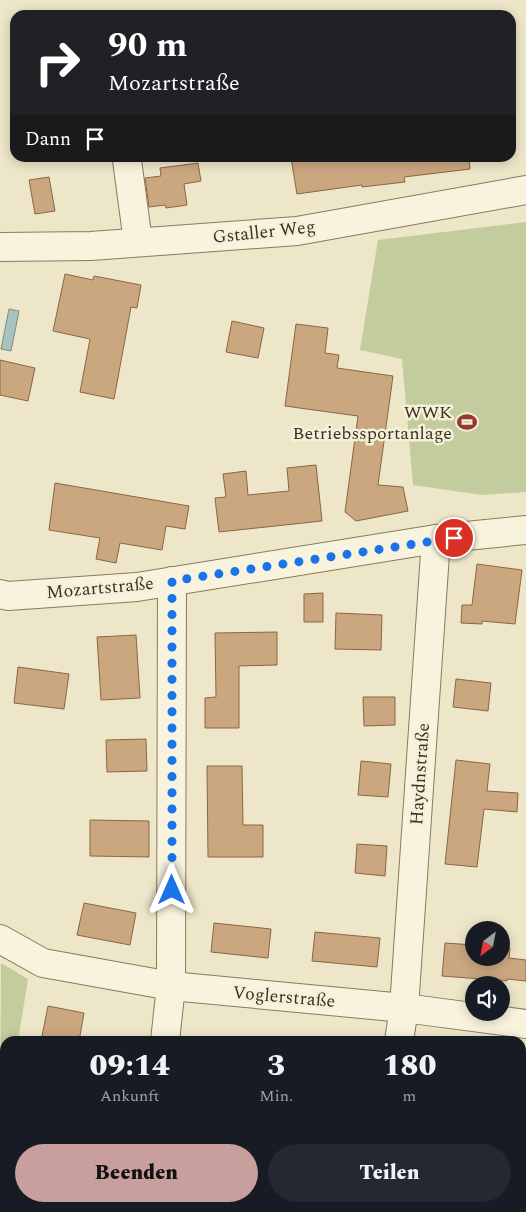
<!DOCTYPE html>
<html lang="de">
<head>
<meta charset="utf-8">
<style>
  :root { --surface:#171b24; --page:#242831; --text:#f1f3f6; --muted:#9ea1a6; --accent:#c99f9d }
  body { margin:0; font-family:Spectral,serif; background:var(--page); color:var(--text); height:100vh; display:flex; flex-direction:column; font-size:19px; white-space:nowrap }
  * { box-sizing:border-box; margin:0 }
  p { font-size:16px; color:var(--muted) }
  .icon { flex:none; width:28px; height:28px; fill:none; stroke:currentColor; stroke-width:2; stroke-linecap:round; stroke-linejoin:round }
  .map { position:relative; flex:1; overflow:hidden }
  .drawer { position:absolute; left:0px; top:1036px; width:526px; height:176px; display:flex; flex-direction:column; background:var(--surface); border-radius:15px 15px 0 0; box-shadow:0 2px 12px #0003 }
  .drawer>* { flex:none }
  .hud { position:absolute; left:10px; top:10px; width:506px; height:152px; border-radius:15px; box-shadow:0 2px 12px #0003; background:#202124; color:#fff; overflow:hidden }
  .needle { width:32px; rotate:212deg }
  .controls { position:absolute; left:465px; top:921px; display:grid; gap:10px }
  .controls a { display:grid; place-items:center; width:45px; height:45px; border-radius:50%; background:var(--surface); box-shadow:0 2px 12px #0003; font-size:25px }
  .pin { position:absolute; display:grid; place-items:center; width:42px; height:42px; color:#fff; margin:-21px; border:2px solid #fff; border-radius:50%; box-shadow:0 1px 5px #0007 }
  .me { position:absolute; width:55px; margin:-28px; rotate:0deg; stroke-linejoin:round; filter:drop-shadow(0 0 4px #0008) }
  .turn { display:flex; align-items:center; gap:18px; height:105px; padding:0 15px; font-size:22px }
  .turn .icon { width:65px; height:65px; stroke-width:2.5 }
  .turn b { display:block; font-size:35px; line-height:42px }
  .then { display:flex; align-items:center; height:48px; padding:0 15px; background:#0003; gap:10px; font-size:19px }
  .eta { display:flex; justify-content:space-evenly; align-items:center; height:85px; text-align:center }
  .eta b { font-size:30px; font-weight:800; line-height:35px }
  .button { display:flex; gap:10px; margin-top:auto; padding:10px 15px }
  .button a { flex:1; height:58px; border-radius:30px; background:var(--accent); color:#111; font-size:20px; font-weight:800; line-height:58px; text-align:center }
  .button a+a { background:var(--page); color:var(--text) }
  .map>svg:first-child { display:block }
  .green { fill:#c2cc9d }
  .water { fill:#aac2bd; stroke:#70918c }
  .building { fill:#cba780; stroke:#896644 }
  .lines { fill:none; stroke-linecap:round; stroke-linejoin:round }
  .minor-casing { stroke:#8a7a5e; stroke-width:30 }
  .minor { stroke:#f8f3dd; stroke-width:28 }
  .route { stroke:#1a73e8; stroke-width:9; stroke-dasharray:0 16.2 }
  .labels { text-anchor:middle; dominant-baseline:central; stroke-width:5; stroke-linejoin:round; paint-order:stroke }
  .street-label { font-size:18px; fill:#3b3021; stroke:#f5f0d9 }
  .poi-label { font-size:18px; fill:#3b3021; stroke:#f5f0d9; text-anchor:end }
</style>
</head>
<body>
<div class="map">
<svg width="526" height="1212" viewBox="0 0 526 1212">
  <rect width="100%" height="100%" fill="#eee6c9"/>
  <!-- green -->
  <g class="green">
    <polygon points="526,222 526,492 482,495 413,485 402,359 360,350 378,240"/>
    <polygon points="1,963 28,979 18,1041 5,1041 5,1124 0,1156"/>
  </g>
  <!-- water -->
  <polygon class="water" points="9,309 19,311 11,351 1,349"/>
  <!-- building -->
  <g class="building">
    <polygon points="291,158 469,158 470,169 404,177 405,182 362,187 362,185 297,194"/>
    <polygon points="198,163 201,181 184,184 187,205 166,208 165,205 149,207 145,178 161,176 160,168"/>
    <polygon points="49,177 55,211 35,214 29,180"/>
    <polygon points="65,274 93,280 94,276 141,285 137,308 131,307 114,399 80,392 90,339 53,331"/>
    <polygon points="232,321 264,328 258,358 226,352"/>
    <polygon points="296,324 328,328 325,353 339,355 337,368 393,376 378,485 403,487 408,511 356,521 345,512 358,416 285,406"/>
    <polygon points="0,360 35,368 28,401 0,395"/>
    <polygon points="316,465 322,521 219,532 215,498 226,497 223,474 246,471 248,495 289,491 287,468"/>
    <polygon points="55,483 189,506 185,529 166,526 162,550 120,543 116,563 96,559 100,538 49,530"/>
    <polygon points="477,564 522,570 515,624 482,621 482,624 461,623 462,605 472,605"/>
    <polygon points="323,593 323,622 304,622 304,594"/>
    <polygon points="336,613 382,615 381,650 335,649"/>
    <polygon points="277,632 277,665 239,666 239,728 205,728 205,698 216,697 215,633"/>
    <polygon points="136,635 140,698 101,700 97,637"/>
    <polygon points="18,667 69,674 64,709 14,703"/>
    <polygon points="456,679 491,683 488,711 453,707"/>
    <polygon points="363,697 395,697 395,725 364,726"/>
    <polygon points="146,739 147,771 107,772 106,740"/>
    <polygon points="456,760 490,764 487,791 518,793 517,812 484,809 477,867 445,864"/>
    <polygon points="361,761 391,764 388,797 358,795"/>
    <polygon points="207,766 242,766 243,825 263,825 263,857 208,857"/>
    <polygon points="90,820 149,821 149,857 90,856"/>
    <polygon points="357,844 387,846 385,876 355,873"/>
    <polygon points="84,903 136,913 130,945 77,935"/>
    <polygon points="214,923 271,929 268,958 211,952"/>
    <polygon points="315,932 380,938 377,967 312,961"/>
    <polygon points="445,943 474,945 474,958 501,958 501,947 510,948 509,958 526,960 526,981 507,979 507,981 442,976"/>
    <polygon points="48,1006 84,1013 79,1041 41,1041"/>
  </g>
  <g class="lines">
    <defs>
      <g id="minor">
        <polyline points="127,160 138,242"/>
        <polyline points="0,247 91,246 297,231 526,190"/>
        <polyline points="0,594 8,596 137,587 436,539 526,530"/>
        <polyline points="0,939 43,963 171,986 404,1008 526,1024"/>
        <polyline points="165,1041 171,986 172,581"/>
        <polyline points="399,1041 404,1008 436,539"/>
        <polyline points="139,1212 140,1208"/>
        <polyline points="373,1212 373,1208"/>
      </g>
    </defs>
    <!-- minor casing -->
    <use href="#minor" class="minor-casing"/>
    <!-- minor -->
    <use href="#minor" class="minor"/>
  </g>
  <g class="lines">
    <!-- route -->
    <polyline class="route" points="172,890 172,581 454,538"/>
  </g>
  <!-- icons -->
  <defs>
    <symbol id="stadium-bare" viewBox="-9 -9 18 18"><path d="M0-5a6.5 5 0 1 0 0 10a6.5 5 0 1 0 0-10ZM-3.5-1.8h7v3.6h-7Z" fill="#983930" stroke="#f5f0d9" stroke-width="2.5" paint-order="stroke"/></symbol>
  </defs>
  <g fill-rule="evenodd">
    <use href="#stadium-bare" x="453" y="408" width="28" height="28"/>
  </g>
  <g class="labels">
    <!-- street labels -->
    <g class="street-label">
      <text transform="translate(264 232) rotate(-6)">Gstaller Weg</text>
      <text transform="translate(100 588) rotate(-5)">Mozartstraße</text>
      <text transform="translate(420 774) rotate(-86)">Haydnstraße</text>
      <text transform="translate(284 997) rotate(5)">Voglerstraße</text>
    </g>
    <!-- poi labels -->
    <g class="poi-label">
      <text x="452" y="412">WWK<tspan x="452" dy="21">Betriebssportanlage</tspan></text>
    </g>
  </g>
</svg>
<div class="controls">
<a><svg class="needle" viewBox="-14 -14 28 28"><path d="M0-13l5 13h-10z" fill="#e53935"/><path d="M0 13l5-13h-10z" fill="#9ea1a6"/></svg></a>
<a><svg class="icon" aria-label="sound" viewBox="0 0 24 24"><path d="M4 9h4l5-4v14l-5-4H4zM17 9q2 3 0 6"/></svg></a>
</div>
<div class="pin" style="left:454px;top:538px;background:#d93025"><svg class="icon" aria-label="arrive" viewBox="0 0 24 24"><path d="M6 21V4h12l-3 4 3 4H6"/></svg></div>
<svg class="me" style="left:172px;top:890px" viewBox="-20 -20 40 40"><path d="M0-17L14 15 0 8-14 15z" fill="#1a73e8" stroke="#fff" stroke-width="4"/></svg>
<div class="hud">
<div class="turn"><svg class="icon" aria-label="right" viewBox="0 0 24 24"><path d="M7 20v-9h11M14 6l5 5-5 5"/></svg><div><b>90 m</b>Mozartstraße</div></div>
<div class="then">Dann<svg class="icon" aria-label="arrive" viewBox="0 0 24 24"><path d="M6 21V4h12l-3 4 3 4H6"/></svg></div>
</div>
<section class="drawer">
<div class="eta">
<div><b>09:14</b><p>Ankunft</p></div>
<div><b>3</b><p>Min.</p></div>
<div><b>180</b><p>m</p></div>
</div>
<div class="button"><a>Beenden</a><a>Teilen</a></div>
</section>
</div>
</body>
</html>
